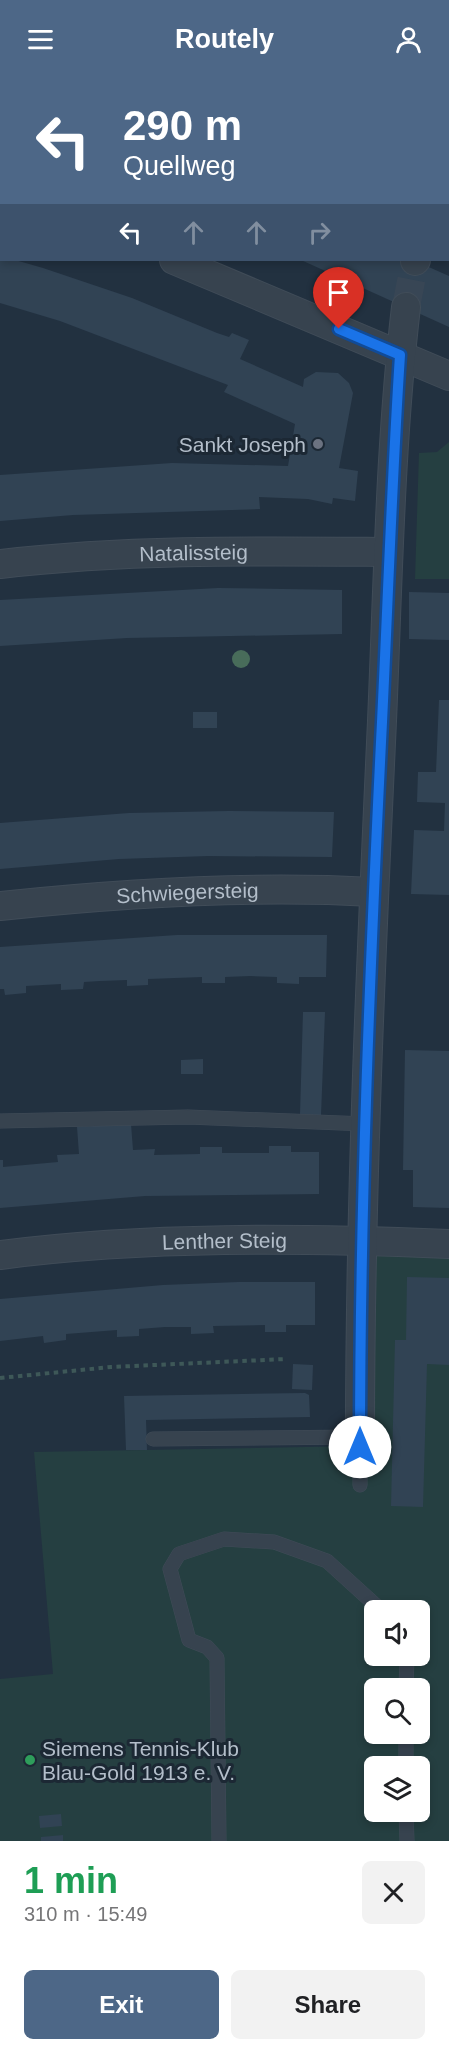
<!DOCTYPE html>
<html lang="en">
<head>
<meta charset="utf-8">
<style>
  :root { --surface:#fff; --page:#f2f2f2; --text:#202124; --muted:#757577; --accent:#4d6787 }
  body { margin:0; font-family:Helvetica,sans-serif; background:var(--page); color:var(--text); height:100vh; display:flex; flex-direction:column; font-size:22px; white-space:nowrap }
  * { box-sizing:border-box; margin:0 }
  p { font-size:20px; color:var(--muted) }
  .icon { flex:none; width:33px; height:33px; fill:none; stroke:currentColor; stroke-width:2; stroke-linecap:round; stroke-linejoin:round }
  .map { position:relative; height:1763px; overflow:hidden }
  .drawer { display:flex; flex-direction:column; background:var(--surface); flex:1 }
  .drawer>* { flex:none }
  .banner { position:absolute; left:0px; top:0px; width:450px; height:183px; box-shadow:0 3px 9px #0003; background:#4d6787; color:#fff; overflow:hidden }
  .controls { position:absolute; left:364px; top:1522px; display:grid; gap:12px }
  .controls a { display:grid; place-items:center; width:66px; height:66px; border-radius:9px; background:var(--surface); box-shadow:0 3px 9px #0003; font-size:30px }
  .pin { position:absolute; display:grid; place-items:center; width:51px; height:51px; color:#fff; margin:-62px -26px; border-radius:50% 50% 50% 0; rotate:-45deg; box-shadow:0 0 6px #0007 }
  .pin .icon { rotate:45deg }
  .me { position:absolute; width:66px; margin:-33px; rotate:0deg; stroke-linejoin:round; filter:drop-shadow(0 0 4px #0008) }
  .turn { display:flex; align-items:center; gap:21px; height:126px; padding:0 24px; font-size:27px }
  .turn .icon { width:78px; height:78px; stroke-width:2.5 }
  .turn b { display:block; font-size:42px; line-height:51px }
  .lanes { display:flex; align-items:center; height:57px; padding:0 24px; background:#0003; justify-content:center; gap:30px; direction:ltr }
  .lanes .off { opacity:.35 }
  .round { display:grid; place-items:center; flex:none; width:63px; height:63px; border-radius:9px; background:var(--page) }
  .headline { display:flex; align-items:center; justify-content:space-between; height:102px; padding:0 24px }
  h1 { font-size:36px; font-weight:800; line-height:45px; color:#1e9e55 }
  .primary-button { display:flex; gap:12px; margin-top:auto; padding:12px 24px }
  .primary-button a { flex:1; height:69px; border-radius:9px; background:var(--accent); color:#fff; font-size:24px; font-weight:800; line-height:69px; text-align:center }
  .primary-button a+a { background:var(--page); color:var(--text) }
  header { display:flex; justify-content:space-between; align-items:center; height:78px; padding:0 24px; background:var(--accent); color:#fff; font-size:27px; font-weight:800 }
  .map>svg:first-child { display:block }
  .green { fill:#253f41; fill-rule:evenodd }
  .building { fill:#314354 }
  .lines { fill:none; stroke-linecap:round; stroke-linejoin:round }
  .street-tunnel { stroke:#384655; stroke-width:28; stroke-dasharray:28 14; stroke-linecap:butt }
  .lane-casing { stroke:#404c58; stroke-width:15 }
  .street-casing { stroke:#404c58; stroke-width:30 }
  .path { stroke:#3e5858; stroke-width:4; stroke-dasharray:4.5 4.5; stroke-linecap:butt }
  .lane { stroke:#37434f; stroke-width:14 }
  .street { stroke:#37434f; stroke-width:28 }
  .tree { fill:#486c5a }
  .route-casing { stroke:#114b97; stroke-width:15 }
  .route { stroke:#1a73e8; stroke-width:10 }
  .worship-dot { fill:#6b7280; stroke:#1c2834; stroke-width:2 }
  .leisure-dot { fill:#2e9e5b; stroke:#1c2834; stroke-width:2 }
  .labels { text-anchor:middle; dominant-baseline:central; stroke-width:6; stroke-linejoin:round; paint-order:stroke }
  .poi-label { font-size:21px; fill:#b3beca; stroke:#1c2834; text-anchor:end }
  .street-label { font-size:21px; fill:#b3beca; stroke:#1c2834 }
</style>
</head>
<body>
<header><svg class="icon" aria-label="menu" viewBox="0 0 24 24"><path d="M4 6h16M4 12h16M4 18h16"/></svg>Routely<svg class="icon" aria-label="person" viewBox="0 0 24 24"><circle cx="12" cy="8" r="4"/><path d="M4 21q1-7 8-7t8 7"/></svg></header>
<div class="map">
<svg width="449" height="1763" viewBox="0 0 449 1763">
  <rect width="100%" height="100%" fill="#223140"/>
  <!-- green -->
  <g class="green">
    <polygon points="449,364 449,501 415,501 419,375 437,374"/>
    <path d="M361,1163L449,1166V1763H0V1601L53,1596L34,1374L360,1368ZM375,1533H420V1578H375ZM375,1611H420V1656H375ZM375,1689H420V1734H375Z"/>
  </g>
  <!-- building -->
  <g class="building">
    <polygon points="0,182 15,182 43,190 132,220 217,255 229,259 232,255 249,262 240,281 303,309 304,301 316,294 338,295 349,305 353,315 339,390 358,393 355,423 333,420 332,426 308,421 259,419 260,431 73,437 0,443 0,397 172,385 288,388 295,346 224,314 228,307 60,243 0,225"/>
    <polygon points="301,182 413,182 449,198 449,249"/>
    <polygon points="218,510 342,512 342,556 127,560 0,568 0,522"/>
    <polygon points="409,514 449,515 449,562 409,561"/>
    <polygon points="439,622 449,622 449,817 411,816 414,752 444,753 445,725 417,724 418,694 436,694"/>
    <rect x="193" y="634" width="24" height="16"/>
    <polygon points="229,733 334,734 332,779 208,778 119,781 0,791 0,745 129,735"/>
    <polygon points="177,857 327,857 326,899 299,899 299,906 277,905 277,899 250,898 225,899 225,905 202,905 202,899 148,901 148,907 127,908 127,902 100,903 84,904 83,911 61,912 61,906 26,908 26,915 5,917 4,911 0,911 0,869"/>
    <polygon points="303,934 325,934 321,1037 300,1037"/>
    <polygon points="405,972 449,973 449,1130 413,1129 413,1092 403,1092"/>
    <polygon points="203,981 203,996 181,996 181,982"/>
    <polygon points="131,1046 133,1072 155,1071 154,1077 200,1076 200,1069 222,1069 222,1075 269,1075 269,1068 291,1068 291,1074 319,1074 319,1116 145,1118 0,1130 0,1082 3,1082 3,1089 58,1084 57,1077 79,1076 77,1049"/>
    <polygon points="407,1199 449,1200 449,1287 427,1286 423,1429 391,1428 395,1262 406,1262"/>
    <polygon points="239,1204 315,1204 315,1247 286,1247 286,1254 265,1254 265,1247 213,1248 214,1255 191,1256 191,1249 165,1249 139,1251 139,1258 117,1259 117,1252 66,1256 66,1262 44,1265 43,1258 0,1263 0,1221 163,1207"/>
    <polygon points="293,1286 313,1287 312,1312 292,1311"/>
    <polygon points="305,1315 309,1317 310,1339 146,1342 147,1372 126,1372 124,1318"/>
    <polygon points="61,1736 62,1748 40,1750 39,1738"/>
    <polygon points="63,1757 63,1763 41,1763 41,1759"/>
  </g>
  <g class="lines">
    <!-- street-tunnel -->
    <polyline class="street-tunnel" points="406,229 415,183"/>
    <defs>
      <g id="lane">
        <polyline points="0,1043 188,1039 366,1046"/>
        <polyline points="153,1361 360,1359 360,1407"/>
        <polyline points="406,1611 407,1578"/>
        <polyline points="406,1689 406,1656"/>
        <polyline points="406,1734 407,1763"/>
        <polyline points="219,1763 217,1580 207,1569 189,1562 170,1491 179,1476 224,1461 274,1464 327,1483 382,1533"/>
      </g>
      <g id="street">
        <polyline points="448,2 449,0"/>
        <polyline points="0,121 2,121"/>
        <polyline points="174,182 449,298"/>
        <polyline points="415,183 416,182"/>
        <path id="s1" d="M0,486C129,471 258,473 388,474"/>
        <path id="s2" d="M0,828C123,815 249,807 373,814"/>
        <path id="s3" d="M0,1177C148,1158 300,1160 449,1166"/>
        <path d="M360,1359C360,1120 371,882 382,643C388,505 390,366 406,229"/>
      </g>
    </defs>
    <!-- lane casing -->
    <use href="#lane" class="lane-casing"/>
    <!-- street casing -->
    <use href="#street" class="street-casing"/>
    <!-- path -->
    <polyline class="path" points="0,1300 111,1289 286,1281"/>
    <!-- lane -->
    <use href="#lane" class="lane"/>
    <!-- street -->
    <use href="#street" class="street"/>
  </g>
  <!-- trees -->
  <circle class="tree" cx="241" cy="581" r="9"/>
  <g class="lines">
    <defs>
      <path id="route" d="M339,251L400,277C392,399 388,522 382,644C370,886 360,1127 360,1369"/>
    </defs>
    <!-- route casing -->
    <use href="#route" class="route-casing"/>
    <!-- route -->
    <use href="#route" class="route"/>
  </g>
  <!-- markers -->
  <circle class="worship-dot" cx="318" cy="366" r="6"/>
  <circle class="leisure-dot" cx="30" cy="1682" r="6"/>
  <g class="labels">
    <!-- poi labels -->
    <g class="poi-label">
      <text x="306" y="366">Sankt Joseph</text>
      <text x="42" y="1670" text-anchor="start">Siemens Tennis-Klub<tspan x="42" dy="24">Blau-Gold 1913 e. V.</tspan></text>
    </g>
    <!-- street labels -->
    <g class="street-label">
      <text stroke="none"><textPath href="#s1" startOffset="194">Natalissteig</textPath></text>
      <text stroke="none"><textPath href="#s2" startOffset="188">Schwiegersteig</textPath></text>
      <text stroke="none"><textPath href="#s3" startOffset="225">Lenther Steig</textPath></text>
    </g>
  </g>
</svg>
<div class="controls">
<a><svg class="icon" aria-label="sound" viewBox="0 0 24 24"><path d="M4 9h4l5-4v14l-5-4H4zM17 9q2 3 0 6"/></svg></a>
<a><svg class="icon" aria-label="search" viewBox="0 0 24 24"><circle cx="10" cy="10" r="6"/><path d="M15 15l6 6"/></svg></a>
<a><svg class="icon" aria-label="layers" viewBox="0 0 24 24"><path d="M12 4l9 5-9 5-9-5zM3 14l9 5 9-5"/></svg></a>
</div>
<div class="pin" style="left:339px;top:251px;background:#d93025"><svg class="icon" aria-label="arrive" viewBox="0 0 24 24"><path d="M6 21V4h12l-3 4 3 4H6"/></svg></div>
<svg class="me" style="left:360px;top:1369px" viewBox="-20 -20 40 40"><circle r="19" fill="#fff"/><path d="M0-13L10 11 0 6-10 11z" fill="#1a73e8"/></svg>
<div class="banner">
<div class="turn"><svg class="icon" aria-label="left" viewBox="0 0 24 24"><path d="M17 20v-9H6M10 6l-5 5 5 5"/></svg><div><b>290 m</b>Quellweg</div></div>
<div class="lanes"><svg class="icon" aria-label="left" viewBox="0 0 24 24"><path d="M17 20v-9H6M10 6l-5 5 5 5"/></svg><svg class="icon off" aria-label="ahead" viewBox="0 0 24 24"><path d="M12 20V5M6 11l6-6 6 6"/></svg><svg class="icon off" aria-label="ahead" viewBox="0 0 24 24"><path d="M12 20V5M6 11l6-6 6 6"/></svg><svg class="icon off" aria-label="right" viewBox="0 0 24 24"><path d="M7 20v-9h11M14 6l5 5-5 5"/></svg></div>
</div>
</div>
<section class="drawer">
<div class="headline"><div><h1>1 min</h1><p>310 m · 15:49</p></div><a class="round"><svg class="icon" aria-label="close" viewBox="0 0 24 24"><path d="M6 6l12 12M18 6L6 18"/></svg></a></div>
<div class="primary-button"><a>Exit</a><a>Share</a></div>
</section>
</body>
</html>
